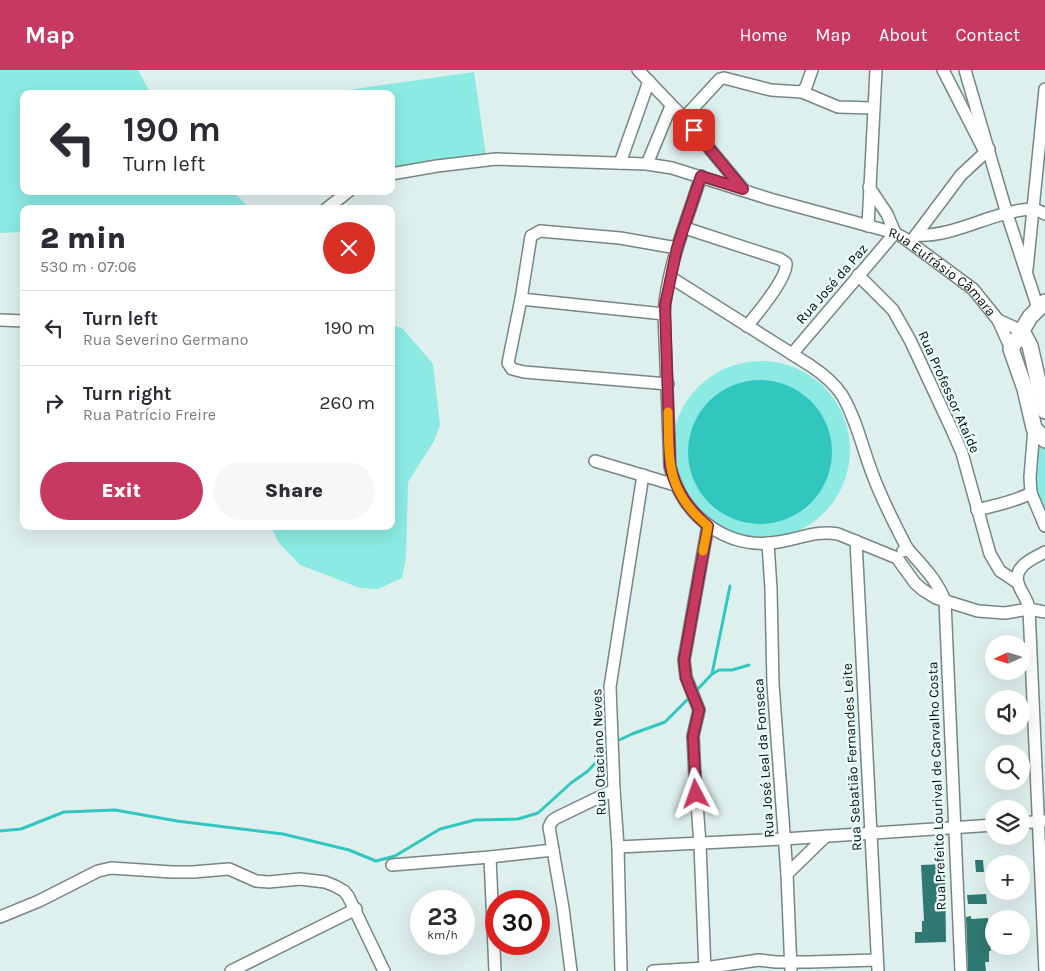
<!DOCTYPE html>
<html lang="en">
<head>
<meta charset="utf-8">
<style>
  :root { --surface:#fff; --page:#f7f7f7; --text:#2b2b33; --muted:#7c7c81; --line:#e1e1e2; --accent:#c83961 }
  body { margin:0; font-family:Karla,sans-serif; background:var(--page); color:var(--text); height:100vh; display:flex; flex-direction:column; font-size:19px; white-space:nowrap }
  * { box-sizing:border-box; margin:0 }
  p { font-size:16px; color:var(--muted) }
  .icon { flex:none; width:28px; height:28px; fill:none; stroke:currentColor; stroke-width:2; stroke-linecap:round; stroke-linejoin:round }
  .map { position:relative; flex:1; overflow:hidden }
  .sheet { position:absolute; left:20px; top:135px; width:375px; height:325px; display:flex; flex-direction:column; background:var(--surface); border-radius:10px; box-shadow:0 5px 20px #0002 }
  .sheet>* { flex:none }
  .hud { position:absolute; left:20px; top:20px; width:375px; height:105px; border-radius:10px; box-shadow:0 5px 20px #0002; background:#fff; color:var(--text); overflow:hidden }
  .needle { width:32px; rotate:266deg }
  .buttons { position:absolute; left:985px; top:565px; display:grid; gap:10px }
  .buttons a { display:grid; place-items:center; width:45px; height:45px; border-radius:50%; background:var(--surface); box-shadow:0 5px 20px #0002; font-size:25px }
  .speed { position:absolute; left:410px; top:820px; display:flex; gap:10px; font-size:25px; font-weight:700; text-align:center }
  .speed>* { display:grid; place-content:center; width:65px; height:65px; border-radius:50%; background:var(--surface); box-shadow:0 5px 20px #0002; line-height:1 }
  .speed small { font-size:12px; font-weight:400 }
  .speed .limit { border:8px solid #d22; background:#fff; color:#111 }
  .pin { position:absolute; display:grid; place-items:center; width:42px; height:42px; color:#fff; margin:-21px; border-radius:10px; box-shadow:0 2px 8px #0006 }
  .me { position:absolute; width:55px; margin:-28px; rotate:356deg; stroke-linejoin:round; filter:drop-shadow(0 0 4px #0008) }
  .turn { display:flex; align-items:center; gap:18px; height:105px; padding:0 20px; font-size:22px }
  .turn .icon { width:65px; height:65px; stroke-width:2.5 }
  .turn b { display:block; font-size:35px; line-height:42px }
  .round { display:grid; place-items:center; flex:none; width:52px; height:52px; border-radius:26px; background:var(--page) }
  .headline { display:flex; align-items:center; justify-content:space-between; height:85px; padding:0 20px }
  h1 { font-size:30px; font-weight:800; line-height:38px }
  .primary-button { display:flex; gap:10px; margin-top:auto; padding:10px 20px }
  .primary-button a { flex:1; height:58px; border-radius:30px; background:var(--accent); color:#fff; font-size:20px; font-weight:800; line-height:58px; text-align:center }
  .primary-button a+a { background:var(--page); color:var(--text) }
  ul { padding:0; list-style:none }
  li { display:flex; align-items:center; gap:15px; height:75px; padding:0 20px; border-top:1px solid var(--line) }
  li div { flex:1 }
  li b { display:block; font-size:19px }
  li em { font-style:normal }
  header { display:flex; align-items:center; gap:30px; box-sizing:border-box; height:70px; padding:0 25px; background:var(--accent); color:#fff }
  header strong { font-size:24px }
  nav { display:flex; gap:28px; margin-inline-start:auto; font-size:18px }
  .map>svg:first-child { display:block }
  .green { fill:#8bebe2 }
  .water { fill:#32c7be }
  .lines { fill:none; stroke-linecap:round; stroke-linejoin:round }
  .stream { stroke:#32c7be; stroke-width:3 }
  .building { fill:#307973 }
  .minor-casing { stroke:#768684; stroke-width:14 }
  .major-casing { stroke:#768684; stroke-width:18 }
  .minor { stroke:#fff; stroke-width:11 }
  .major { stroke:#fff; stroke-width:15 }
  .route-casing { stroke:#82253f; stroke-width:12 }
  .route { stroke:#c83961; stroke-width:9 }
  .slow { stroke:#f59e0b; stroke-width:9 }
  .labels { text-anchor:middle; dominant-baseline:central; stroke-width:4.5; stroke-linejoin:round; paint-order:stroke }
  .street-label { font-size:14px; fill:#070d0c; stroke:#ebfdfb }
</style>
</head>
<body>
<header>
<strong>Map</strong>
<nav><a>Home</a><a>Map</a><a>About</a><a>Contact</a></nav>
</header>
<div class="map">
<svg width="1045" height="901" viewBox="0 0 1045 901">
  <rect width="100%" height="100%" fill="#def0ee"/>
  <!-- green -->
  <g class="green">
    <polygon points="0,0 138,0 151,24 24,24 24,121 233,121 250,139 24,139 24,162 0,163"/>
    <polygon points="474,2 486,85 391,98 391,24 349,24 348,20"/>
    <polygon points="391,254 403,259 433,294 440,355 434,371 408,412 406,488 402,508 378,519 360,518 300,495 279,473 271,456 391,456"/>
    <circle cx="761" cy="380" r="89"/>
    <polygon points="1042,375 1045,375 1045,456 1030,407 1037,378"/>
  </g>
  <!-- water -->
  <circle class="water" cx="760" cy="382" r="72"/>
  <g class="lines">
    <!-- stream -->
    <g class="stream">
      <polyline points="712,604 719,600 732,600 749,595"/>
      <polyline points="696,621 712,604 730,516"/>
      <polyline points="615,672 632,664 665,652 691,626"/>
      <polyline points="0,761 21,759 64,742 115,740 177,751 283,764 349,780 376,791 395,786 440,759 475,750 518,749 538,743 571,713 588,701 609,678"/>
    </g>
  </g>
  <!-- building -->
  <g class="building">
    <polygon points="975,790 983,790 984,802 976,802"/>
    <polygon points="945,794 946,872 915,873 915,862 922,862 922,851 924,851 921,795"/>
    <polygon points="986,824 987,834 968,834 967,825"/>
    <polygon points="971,846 971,849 988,848 991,881 989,881 989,892 985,892 986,901 968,901 966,847"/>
  </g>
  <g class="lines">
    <defs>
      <g id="minor">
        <polyline points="638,0 684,48 743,119"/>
        <polyline points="943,0 983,78"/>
        <polyline points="965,0 1007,144 1038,238"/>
        <polyline points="802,22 838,37 873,38"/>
        <polyline points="684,48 720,9 724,8 771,20 802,22 806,17 812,0"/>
        <polyline points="620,93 649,11"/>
        <polyline points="647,94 671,36"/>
        <path id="s1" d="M391,104L437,96L496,89L647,94L672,98L770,129L895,163L904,168L973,219L998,250L1011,279"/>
        <path d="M701,106C687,151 667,196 664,244L670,396C681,445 727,481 778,472C799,469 816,460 838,464L897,488L915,513L923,520L936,528L978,541L1005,543L1029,539L1045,542"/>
        <polyline points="326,139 349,121"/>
        <polyline points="868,156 876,0"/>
        <path d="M685,158L780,189L786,193C788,207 757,244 747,256"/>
        <path d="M916,165C953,168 993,141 1031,139C1035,138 1041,142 1045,144"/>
        <polyline points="913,169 961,105 989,79"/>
        <polyline points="1027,199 1045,19"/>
        <polyline points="858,205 893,240 910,270 952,360 962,383 990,484 1000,501 1018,513"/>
        <path d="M670,207L811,296C823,304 834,313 842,325C857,350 863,381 874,408C883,432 895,455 907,478L903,481"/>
        <polyline points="521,229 664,244"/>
        <polyline points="0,250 24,251"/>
        <polyline points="998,250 1022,261"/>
        <polyline points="792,284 895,163 887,144 869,117"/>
        <polyline points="668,314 524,302 512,299 508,293 521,229 531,166 540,161 620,168 677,178"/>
        <polyline points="1034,358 1030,407 1031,423 1045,456"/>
        <polyline points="595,391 675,415"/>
        <path d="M977,440C996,435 1014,432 1031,423"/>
        <polyline points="856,471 878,901"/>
        <polyline points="768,473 771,519 773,614 787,804 791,901"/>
        <path d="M907,478C922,496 936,508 945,531L961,901"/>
        <polyline points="1021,753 1045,751"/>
        <polyline points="618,777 784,769 994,755"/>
        <polyline points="490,787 495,901"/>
        <polyline points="392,795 490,787 553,780"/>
        <polyline points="787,804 826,766"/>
        <polyline points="0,847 39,831 98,801 111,798 172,802 193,802 229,799 256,811 269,812 300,809 325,812 335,816 344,821 348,826 384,901"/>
        <polyline points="231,901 356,839"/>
        <polyline points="571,901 563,838 549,757 552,751 556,748 614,720"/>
        <polyline points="621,901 618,777 614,720 610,617 643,405"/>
        <polyline points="653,901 705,898 759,890 776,892 809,892 877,890"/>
        <polyline points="705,901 700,774 695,707 693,666 699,640 686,607 684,590 708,455"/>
        <path d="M1045,901L1029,539C1028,529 1021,523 1018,513C1013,496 1034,488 1045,482"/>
      </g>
      <g id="major">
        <polyline points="1045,232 1030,247 1011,279 1025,319 1034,358 1045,370"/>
        <polyline points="1022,261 1030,276 1045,341"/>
      </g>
    </defs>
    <!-- minor casing -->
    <use href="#minor" class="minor-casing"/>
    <!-- major casing -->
    <use href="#major" class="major-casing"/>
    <!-- minor -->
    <use href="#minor" class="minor"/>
    <!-- major -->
    <use href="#major" class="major"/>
  </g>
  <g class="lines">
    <defs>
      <path id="route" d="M694,60L743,119L701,106L677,178L665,235L670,396C676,421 688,439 708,456L684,590L686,608L699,640L693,666L696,724"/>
    </defs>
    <!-- route casing -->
    <use href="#route" class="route-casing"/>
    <!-- route -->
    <use href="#route" class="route"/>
    <!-- slow -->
    <path class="slow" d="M668,342C669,391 666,422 708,456L703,481"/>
  </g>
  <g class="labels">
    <!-- street labels -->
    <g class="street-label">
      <text stroke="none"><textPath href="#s1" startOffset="576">Rua Eufrásio Câmara</textPath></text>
      <text transform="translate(832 214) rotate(-49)">Rua José da Paz</text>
      <text transform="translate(949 322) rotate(66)">Rua Professor Ataíde</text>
      <text transform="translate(599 682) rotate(-92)">Rua Otaciano Neves</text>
      <text transform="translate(852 687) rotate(-93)">Rua Sebatião Fernandes Leite</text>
      <text transform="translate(764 688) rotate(-94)">Rua José Leal da Fonseca</text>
      <text transform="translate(937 716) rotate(-92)">Rua Prefeito Lourival de Carvalho Costa</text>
    </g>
  </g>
</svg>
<div class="buttons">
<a><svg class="needle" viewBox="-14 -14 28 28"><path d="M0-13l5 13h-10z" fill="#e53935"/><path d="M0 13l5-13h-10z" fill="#7c7c81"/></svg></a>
<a><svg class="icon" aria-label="sound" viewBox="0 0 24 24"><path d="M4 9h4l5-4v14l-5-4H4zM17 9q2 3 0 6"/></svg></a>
<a><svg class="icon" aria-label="search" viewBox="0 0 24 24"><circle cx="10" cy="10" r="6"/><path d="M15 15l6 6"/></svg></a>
<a><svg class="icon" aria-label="layers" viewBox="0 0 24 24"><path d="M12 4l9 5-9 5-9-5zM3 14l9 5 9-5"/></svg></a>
<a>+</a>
<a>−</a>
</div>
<div class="speed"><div>23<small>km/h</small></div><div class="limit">30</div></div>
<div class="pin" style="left:694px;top:60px;background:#d93025"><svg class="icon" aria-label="arrive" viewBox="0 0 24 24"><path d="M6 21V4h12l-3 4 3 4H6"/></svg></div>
<svg class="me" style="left:696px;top:724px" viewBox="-20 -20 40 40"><path d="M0-17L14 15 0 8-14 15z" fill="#c83961" stroke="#fff" stroke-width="4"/></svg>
<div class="hud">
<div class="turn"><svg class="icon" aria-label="left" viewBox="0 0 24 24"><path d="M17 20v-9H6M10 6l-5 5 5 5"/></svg><div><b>190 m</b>Turn left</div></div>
</div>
<section class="sheet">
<div class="headline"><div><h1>2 min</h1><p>530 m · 07:06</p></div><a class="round" style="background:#d93025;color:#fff"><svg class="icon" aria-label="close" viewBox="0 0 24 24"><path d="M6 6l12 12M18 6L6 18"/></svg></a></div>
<ul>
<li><svg class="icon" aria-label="left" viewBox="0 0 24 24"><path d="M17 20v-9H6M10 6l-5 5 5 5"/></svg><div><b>Turn left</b><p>Rua Severino Germano</p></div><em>190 m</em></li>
<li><svg class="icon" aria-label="right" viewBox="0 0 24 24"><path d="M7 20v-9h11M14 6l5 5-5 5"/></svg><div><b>Turn right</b><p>Rua Patrício Freire</p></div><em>260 m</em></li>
</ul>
<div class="primary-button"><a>Exit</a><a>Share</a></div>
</section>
</div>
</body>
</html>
